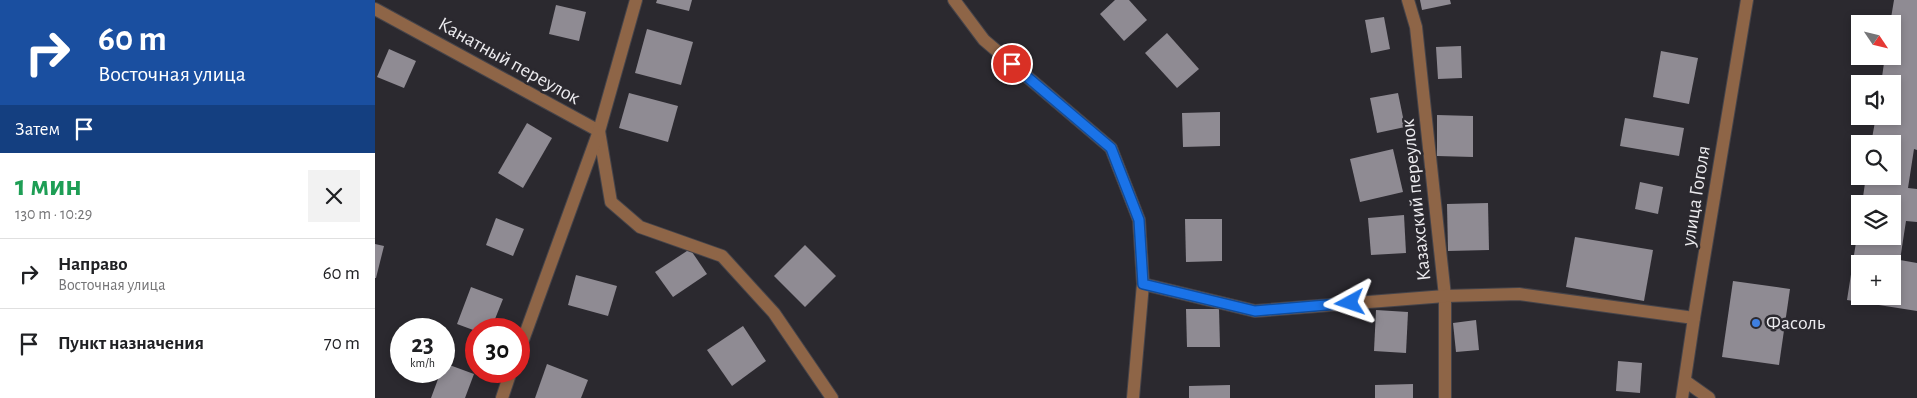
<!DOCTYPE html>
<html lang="ru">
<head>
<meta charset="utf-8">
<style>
  :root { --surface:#fff; --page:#f2f2f2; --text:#202124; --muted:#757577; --line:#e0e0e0 }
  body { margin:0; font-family:"Alegreya Sans",sans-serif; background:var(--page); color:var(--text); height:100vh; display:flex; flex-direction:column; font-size:19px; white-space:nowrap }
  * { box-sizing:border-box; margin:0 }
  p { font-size:16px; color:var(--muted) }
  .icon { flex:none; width:28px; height:28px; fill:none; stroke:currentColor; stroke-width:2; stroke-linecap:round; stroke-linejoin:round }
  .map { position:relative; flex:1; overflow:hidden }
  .side { display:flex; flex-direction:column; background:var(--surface); width:375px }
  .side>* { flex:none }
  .top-card { background:#1a4fa0; color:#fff; overflow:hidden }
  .needle { width:32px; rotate:125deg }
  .buttons { position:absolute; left:1476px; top:15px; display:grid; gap:10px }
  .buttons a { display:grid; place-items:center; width:50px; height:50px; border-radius:0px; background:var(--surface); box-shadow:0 2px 8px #0003; font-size:25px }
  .speed { position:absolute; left:15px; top:318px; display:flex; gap:10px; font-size:25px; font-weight:700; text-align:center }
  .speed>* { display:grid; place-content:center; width:65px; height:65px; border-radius:50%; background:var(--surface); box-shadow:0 2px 8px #0003; line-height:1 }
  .speed small { font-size:12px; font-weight:400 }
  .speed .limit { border:8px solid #d22; background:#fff; color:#111 }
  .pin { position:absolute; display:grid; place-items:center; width:42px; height:42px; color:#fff; margin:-21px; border:2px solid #fff; border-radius:50%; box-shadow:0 1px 5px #0007 }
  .me { position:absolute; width:55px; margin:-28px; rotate:265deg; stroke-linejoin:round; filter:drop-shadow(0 0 4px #0008) }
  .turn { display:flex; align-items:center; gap:18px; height:105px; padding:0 15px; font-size:22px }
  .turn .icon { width:65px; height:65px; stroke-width:2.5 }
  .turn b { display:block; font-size:35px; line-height:42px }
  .then { display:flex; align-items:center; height:48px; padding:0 15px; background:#0003; gap:10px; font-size:19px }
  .round { display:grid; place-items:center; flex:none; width:52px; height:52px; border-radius:0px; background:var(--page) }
  .overview { display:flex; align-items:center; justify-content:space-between; height:85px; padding:0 15px }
  h1 { font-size:30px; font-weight:700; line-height:38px; color:#1e9e55 }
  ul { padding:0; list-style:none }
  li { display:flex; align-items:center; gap:15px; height:70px; padding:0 15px; border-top:1px solid var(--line) }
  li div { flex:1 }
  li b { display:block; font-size:19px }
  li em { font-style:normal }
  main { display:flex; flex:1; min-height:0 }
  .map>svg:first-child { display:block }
  .building { fill:#8f8b93; fill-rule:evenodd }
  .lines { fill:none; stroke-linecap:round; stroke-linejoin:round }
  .minor-casing { stroke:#46444a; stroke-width:14 }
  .minor { stroke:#8e6547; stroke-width:12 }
  .route-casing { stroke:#114b97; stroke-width:12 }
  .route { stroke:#1a73e8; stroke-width:9 }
  .shop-dot { fill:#3f7fe0; stroke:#2b292f; stroke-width:2 }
  .labels { text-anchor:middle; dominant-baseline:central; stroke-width:5; stroke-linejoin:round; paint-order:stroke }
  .street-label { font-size:20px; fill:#ecebef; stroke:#2b292f }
  .poi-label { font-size:20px; fill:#ecebef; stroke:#2b292f; text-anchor:start }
</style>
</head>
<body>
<main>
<section class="side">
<div class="top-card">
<div class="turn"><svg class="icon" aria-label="right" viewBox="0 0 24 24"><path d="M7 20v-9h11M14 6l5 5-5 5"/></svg><div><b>60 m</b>Восточная улица</div></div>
<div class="then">Затем<svg class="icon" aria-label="arrive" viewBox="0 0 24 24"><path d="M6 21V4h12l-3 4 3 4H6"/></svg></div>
</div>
<div class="overview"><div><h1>1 мин</h1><p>130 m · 10:29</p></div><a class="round"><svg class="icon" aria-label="close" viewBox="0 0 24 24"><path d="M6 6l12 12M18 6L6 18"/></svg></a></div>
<ul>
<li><svg class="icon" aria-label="right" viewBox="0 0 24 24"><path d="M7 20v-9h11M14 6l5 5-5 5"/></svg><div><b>Направо</b><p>Восточная улица</p></div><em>60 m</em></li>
<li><svg class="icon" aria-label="arrive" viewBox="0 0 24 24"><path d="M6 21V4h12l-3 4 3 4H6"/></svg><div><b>Пункт назначения</b></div><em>70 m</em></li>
</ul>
</section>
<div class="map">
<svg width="1542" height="398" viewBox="0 0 1542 398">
  <rect width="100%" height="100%" fill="#2b292f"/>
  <!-- building -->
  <g class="building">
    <polygon points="282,0 317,0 314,11 281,3"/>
    <polygon points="740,0 754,0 772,20 749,41 725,14"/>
    <polygon points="1045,0 1075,0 1076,4 1047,10"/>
    <path d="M1519,0H1542V150L1539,149L1533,188L1542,189V222L1531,221L1525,260L1542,263V311L1472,300L1484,223L1485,236H1518V204H1487L1491,176H1518V144H1496L1501,116H1518V84H1506L1510,56H1518V24H1515ZM1485,264H1518V296H1485Z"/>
    <polygon points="181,5 211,12 204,41 174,34"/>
    <polygon points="1009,17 1015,49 996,53 990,20"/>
    <polygon points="272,29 318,42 306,85 260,73"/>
    <polygon points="792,33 824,69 802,88 770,53"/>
    <polygon points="1086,46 1087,78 1063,79 1061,47"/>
    <polygon points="14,49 41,61 29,88 2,77"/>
    <polygon points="1286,51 1323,58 1314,104 1278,97"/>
    <polygon points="254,93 303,106 293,142 244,128"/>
    <polygon points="1023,93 1030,127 1002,133 995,98"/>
    <polygon points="845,112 845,146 808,147 807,113"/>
    <polygon points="1062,115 1098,116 1098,157 1062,156"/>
    <polygon points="1250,118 1309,128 1304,156 1245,146"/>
    <polygon points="152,123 177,138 148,188 123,173"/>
    <polygon points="1018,149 1028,192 985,202 975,159"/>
    <polygon points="1265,182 1288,187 1283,214 1260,209"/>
    <polygon points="1113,203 1114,250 1073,251 1072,204"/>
    <polygon points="1029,215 1031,253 996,255 993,218"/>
    <polygon points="121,218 149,229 138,256 111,245"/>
    <polygon points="810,219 847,219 847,261 811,262"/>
    <polygon points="1200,237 1278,250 1269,301 1191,287"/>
    <polygon points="0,244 9,246 1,278 0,278"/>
    <polygon points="430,245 461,276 430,307 399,276"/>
    <polygon points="315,249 332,274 298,297 280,272"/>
    <polygon points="201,275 242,286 233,316 193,305"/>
    <polygon points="1358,281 1415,289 1404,365 1347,357"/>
    <polygon points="96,287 128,299 116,329 101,329 101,331 82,324"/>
    <polygon points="811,309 844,309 845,347 812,347"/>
    <polygon points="1001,310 1033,312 1031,353 999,351"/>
    <polygon points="1101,320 1104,350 1081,352 1078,323"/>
    <polygon points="368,326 391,361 357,386 332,350"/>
    <polygon points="1243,361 1267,363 1265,393 1241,391"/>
    <polygon points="69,363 99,374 90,398 56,398 66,371 69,371"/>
    <polygon points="172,364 213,380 206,398 160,398"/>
    <polygon points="1038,384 1038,398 1000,398 1000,385"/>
    <polygon points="855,385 855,398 814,398 814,386"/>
  </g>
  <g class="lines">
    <defs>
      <g id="minor">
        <polyline points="579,0 609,40 736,148 764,220 768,284 758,398"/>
        <polyline points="1033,0 1041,27 1070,296 1070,398"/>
        <polyline points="0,9 224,131 236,202 265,227 347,256 399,313 457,398"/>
        <polyline points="768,284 880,311 1070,296 1144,294 1319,318"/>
        <polyline points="144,351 224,131 261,0"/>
        <polyline points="1310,381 1334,398"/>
        <polyline points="127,398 136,371"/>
        <polyline points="1307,398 1319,318 1372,0"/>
      </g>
    </defs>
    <!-- minor casing -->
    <use href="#minor" class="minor-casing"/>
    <!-- minor -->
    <use href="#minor" class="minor"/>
  </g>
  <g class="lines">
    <defs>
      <polyline id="route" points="637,64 736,148 764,220 768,284 880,311 975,303"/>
    </defs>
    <!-- route casing -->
    <use href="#route" class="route-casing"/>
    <!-- route -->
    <use href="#route" class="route"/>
  </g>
  <!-- markers -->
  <circle class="shop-dot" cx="1381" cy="323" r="5"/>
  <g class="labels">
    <!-- street labels -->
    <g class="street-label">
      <text transform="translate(134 61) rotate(29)">Канатный переулок</text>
      <text transform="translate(1321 196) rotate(-81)">улица Гоголя</text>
      <text transform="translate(1041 200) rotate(-96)">Казахский переулок</text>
    </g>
    <!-- poi labels -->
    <g class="poi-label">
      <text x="1391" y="323">Фасоль</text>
    </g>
  </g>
</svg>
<div class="buttons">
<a><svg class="needle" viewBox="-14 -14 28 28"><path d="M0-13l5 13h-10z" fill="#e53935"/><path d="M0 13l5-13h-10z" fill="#757577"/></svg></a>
<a><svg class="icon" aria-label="sound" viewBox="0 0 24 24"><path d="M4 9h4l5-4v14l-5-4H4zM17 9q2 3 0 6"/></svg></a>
<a><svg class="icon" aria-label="search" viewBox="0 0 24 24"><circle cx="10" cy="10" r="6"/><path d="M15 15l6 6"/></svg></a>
<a><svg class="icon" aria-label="layers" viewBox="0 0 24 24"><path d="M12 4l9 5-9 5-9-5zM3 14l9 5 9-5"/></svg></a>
<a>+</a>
</div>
<div class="speed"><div>23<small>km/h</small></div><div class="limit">30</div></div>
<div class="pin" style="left:637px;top:64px;background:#d93025"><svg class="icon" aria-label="arrive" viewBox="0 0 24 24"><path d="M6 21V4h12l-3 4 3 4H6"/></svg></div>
<svg class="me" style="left:975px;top:303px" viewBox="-20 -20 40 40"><path d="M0-17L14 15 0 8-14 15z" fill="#1a73e8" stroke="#fff" stroke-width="4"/></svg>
</div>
</main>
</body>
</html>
